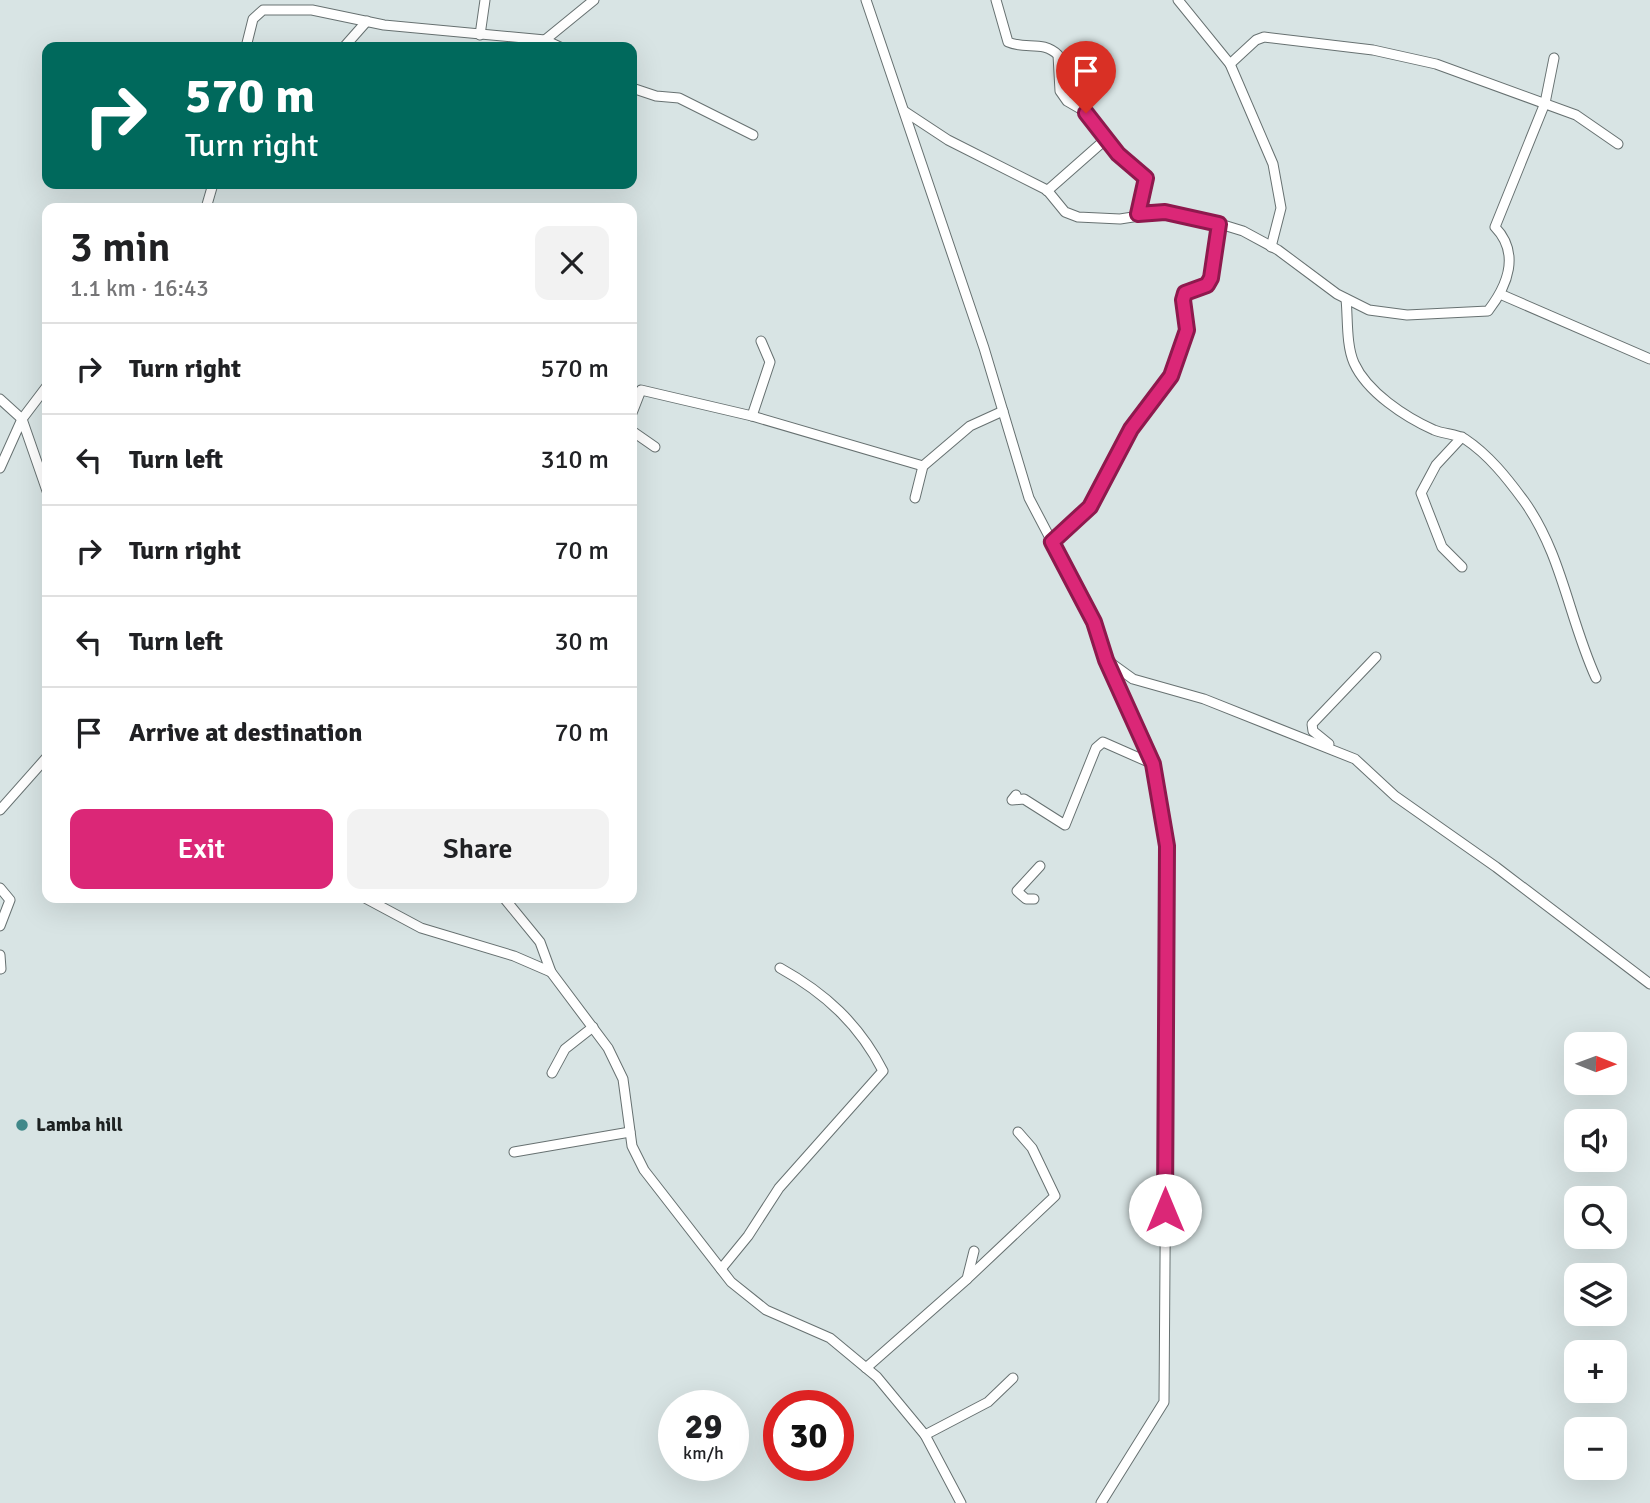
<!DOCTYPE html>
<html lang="en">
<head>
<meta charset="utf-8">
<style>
  :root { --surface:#fff; --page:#f2f2f2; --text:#202124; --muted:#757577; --line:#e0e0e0; --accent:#db2777 }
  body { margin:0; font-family:Signika,sans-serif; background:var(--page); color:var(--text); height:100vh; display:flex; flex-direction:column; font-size:26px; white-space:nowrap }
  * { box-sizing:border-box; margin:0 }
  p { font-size:23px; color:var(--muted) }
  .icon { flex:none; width:38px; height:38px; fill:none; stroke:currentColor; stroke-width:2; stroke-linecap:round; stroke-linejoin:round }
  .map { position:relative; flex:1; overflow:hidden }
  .side { position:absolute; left:42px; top:203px; width:595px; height:700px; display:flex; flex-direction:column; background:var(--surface); border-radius:14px; box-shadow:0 7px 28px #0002 }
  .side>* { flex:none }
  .banner { position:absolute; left:42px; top:42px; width:595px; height:147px; border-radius:14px; box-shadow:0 7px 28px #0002; background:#00695c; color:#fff; overflow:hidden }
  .needle { width:46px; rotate:91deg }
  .buttons { position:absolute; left:1564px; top:1032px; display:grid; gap:14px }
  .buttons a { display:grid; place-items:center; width:63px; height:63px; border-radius:14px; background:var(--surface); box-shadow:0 7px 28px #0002; font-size:35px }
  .speed { position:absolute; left:658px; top:1390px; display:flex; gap:14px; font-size:35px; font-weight:700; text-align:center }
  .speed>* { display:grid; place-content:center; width:91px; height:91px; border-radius:50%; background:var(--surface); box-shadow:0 7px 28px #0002; line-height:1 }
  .speed small { font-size:18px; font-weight:400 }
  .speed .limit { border:10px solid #d22; background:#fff; color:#111 }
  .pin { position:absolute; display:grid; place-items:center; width:60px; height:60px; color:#fff; margin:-72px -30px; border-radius:50% 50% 50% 0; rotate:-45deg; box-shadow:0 0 7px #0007 }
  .pin .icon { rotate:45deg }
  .me { position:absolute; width:77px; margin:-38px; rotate:0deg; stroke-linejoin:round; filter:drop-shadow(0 0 5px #0008) }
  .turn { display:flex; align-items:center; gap:24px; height:147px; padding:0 28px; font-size:32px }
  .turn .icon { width:91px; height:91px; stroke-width:2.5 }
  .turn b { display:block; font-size:49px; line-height:60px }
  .round { display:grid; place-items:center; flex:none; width:74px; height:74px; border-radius:14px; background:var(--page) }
  .summary { display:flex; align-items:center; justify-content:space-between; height:119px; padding:0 28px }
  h1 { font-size:42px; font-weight:600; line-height:52px }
  .primary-button { display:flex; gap:14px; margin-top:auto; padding:14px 28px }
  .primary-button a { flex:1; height:80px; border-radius:14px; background:var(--accent); color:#fff; font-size:28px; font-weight:600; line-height:80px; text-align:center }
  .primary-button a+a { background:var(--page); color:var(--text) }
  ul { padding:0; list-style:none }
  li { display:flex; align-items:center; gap:21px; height:91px; padding:0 28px; border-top:2px solid var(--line) }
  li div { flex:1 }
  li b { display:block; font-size:26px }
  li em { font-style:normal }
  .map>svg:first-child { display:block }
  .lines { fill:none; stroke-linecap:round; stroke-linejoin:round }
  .minor-casing { stroke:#677171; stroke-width:11 }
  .minor { stroke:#fff; stroke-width:9 }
  .route-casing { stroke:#8e194d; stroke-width:18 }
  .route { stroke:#db2777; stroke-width:12 }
  .poi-dot { fill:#408889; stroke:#d8e4e4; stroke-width:2.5 }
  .labels { text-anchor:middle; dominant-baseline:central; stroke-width:7; stroke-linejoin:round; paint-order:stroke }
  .poi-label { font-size:19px; font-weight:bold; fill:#1d2121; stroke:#d8e4e4; text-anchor:start }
</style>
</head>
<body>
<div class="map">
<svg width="1650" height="1503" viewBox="0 0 1650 1503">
  <rect width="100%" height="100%" fill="#d8e4e4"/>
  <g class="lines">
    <defs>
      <g id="minor">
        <polyline points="866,0 984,348 1029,498 1094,622 1106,660 1153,764 1168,846 1164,1402 1101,1503"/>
        <path d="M996,0L1008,42C1026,50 1043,40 1058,55L1060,91L1067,101L1086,112L1118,154L1146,178L1138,214"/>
        <polyline points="1178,0 1230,64 1273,164 1281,208 1271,247"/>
        <polyline points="480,35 485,0"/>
        <polyline points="545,40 594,0"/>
        <polyline points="246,47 253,19 263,10 312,10 384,25 545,40 560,47"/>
        <polyline points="344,47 367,21"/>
        <polyline points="1230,64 1256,40 1264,37 1373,50 1436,64 1576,115 1618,144"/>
        <polyline points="632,88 656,96 679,98 753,135"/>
        <path d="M904,111L948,140L1047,190L1065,212L1078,217L1120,219L1165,212L1194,216L1243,231L1278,250L1337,294L1369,310L1407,315L1488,311C1508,285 1520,253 1495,227L1545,103L1554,58"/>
        <polyline points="1047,191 1106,139"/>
        <polyline points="206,208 213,184"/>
        <polyline points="1500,294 1650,359"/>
        <path d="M1346,299C1348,318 1346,345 1354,363C1367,392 1405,417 1434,430C1444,434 1456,434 1465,439C1489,455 1507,478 1524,501C1562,554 1569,619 1596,678"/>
        <polyline points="0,399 22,419 47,386"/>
        <polyline points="632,413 641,390 752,416 923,466"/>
        <polyline points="752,416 770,362 761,341"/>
        <polyline points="632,431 655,447"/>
        <polyline points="0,468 22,419 47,491"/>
        <polyline points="915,498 923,466 970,426 1003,411"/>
        <polyline points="1052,542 1090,507 1131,429 1171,376 1187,330 1183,300 1185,294 1207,285 1211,278 1218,224"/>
        <polyline points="1462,567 1442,547 1421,493 1436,465 1462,437"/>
        <polyline points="1108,661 1133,679 1204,699 1355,759 1395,796 1496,867 1650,984"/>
        <polyline points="1329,744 1313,731 1312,724 1376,657"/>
        <polyline points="1016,795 1012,800 1024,799 1065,825 1096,748 1103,742 1153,764"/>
        <polyline points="0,810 47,757"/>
        <polyline points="0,888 10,900 0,926"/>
        <polyline points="365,898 421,928 514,956 551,972"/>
        <polyline points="504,898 540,942 551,972 608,1048 623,1079 632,1146 644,1170 731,1282 766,1310 830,1338 877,1377 925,1435 961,1503"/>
        <polyline points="1034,899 1026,899 1017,891 1040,866"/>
        <polyline points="0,955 1,969"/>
        <polyline points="552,1073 565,1049 593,1027"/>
        <polyline points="514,1152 630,1132"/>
        <path d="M721,1269L748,1236L779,1188L883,1071C859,1024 825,993 780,968"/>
        <polyline points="967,1279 1055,1196 1032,1148 1018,1132"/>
        <polyline points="866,1368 967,1279 974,1251"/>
        <polyline points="925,1435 988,1402 1013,1378"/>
      </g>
    </defs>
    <!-- minor casing -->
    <use href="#minor" class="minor-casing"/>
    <!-- minor -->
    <use href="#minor" class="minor"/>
  </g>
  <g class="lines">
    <defs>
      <polyline id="route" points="1086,113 1118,154 1146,178 1138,214 1165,212 1219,224 1211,278 1207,285 1185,293 1183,300 1187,330 1171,376 1131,429 1090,507 1052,542 1094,622 1106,660 1153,764 1167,846 1165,1210"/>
    </defs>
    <!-- route casing -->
    <use href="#route" class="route-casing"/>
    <!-- route -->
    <use href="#route" class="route"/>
  </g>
  <!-- markers -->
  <circle class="poi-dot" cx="22" cy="1125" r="7"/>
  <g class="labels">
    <!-- poi labels -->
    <g class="poi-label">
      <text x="36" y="1125">Lamba hill</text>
    </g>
  </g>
</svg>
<div class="buttons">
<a><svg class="needle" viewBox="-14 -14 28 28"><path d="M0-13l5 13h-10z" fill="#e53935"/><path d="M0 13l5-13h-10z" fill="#757577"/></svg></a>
<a><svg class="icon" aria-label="sound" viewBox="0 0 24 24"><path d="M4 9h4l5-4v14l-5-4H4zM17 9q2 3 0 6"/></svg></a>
<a><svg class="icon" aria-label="search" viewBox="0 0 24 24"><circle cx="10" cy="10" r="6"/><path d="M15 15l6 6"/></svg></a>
<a><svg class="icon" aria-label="layers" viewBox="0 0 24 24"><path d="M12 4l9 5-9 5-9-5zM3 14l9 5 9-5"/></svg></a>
<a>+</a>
<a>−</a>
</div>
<div class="speed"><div>29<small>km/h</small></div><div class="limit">30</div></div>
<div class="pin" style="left:1086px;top:113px;background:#d93025"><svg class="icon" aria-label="arrive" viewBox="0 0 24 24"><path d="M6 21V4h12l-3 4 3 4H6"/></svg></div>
<svg class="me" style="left:1165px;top:1210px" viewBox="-20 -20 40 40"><circle r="19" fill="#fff"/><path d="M0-13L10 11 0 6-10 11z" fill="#db2777"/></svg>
<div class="banner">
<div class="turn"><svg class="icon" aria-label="right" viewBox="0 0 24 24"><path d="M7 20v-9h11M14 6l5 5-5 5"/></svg><div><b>570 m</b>Turn right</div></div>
</div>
<section class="side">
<div class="summary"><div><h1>3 min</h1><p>1.1 km · 16:43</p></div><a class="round"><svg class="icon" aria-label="close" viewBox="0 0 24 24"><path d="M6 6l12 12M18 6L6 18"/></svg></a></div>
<ul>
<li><svg class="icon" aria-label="right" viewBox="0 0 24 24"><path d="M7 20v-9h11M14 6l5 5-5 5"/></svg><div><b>Turn right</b></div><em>570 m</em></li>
<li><svg class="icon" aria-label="left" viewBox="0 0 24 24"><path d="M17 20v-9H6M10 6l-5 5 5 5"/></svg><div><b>Turn left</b></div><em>310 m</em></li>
<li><svg class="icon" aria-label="right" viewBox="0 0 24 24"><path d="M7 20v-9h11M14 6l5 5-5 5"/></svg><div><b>Turn right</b></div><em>70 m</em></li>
<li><svg class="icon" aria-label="left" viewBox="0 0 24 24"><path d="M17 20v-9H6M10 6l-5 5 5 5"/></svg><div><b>Turn left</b></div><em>30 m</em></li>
<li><svg class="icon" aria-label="arrive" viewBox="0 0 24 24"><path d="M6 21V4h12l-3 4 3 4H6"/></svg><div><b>Arrive at destination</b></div><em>70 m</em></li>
</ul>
<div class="primary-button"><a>Exit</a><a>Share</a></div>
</section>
</div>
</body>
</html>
